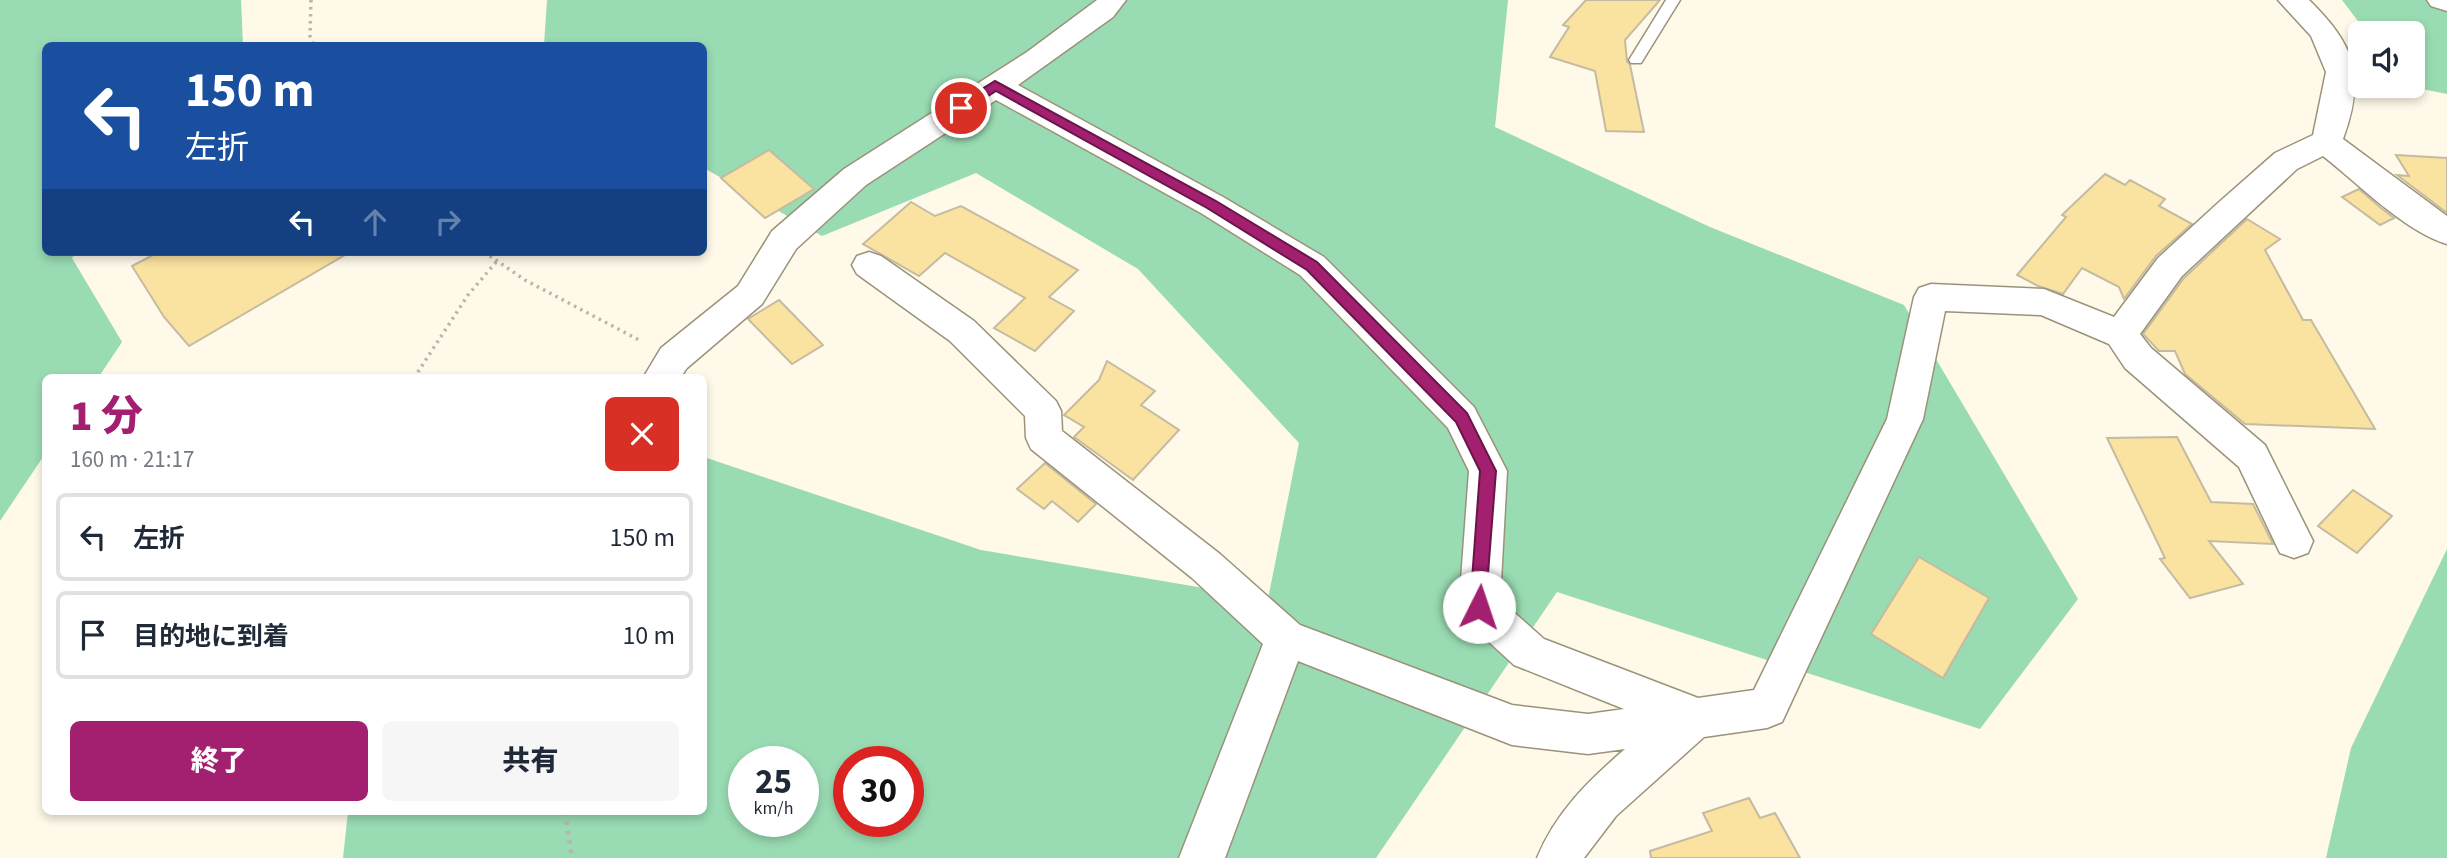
<!DOCTYPE html>
<html lang="ja">
<head>
<meta charset="utf-8">
<style>
  :root { --surface:#fff; --page:#f6f6f7; --text:#1f2937; --muted:#747a83; --line:#e0e1e3; --accent:#a2206f }
  body { margin:0; font-family:"Source Sans 3","Noto Sans JP",sans-serif; background:var(--page); color:var(--text); height:100vh; display:flex; flex-direction:column; font-size:26px; white-space:nowrap }
  * { box-sizing:border-box; margin:0 }
  p { font-size:23px; color:var(--muted) }
  .icon { flex:none; width:38px; height:38px; fill:none; stroke:currentColor; stroke-width:2; stroke-linecap:round; stroke-linejoin:round }
  .map { position:relative; flex:1; overflow:hidden }
  .sheet { position:absolute; left:42px; top:374px; width:665px; height:441px; display:flex; flex-direction:column; background:var(--surface); border-radius:10px; box-shadow:0 4px 10px #0003 }
  .sheet>* { flex:none }
  .banner { position:absolute; left:42px; top:42px; width:665px; height:214px; border-radius:10px; box-shadow:0 4px 10px #0003; background:#1a4fa0; color:#fff; overflow:hidden }
  .tools { position:absolute; left:2348px; top:21px; display:grid; gap:14px }
  .tools a { display:grid; place-items:center; width:77px; height:77px; border-radius:10px; background:var(--surface); box-shadow:0 4px 10px #0003; font-size:35px }
  .speed { position:absolute; left:728px; top:746px; display:flex; gap:14px; font-size:35px; font-weight:700; text-align:center }
  .speed>* { display:grid; place-content:center; width:91px; height:91px; border-radius:50%; background:var(--surface); box-shadow:0 4px 10px #0003; line-height:1 }
  .speed small { font-size:18px; font-weight:400 }
  .speed .limit { border:10px solid #d22; background:#fff; color:#111 }
  .pin { position:absolute; display:grid; place-items:center; width:60px; height:60px; color:#fff; margin:-30px; border:4px solid #fff; border-radius:50%; box-shadow:0 2px 7px #0007 }
  .me { position:absolute; width:77px; margin:-38px; rotate:4deg; stroke-linejoin:round; filter:drop-shadow(0 0 5px #0008) }
  .turn { display:flex; align-items:center; gap:24px; height:147px; padding:0 28px; font-size:32px }
  .turn .icon { width:91px; height:91px; stroke-width:2.5 }
  .turn b { display:block; font-size:49px; line-height:60px }
  .lanes { display:flex; align-items:center; height:66px; padding:0 28px; background:#0003; justify-content:center; gap:35px; direction:ltr }
  .lanes .off { opacity:.35 }
  .round { display:grid; place-items:center; flex:none; width:74px; height:74px; border-radius:10px; background:var(--page) }
  .overview { display:flex; align-items:center; justify-content:space-between; height:119px; padding:0 28px }
  h1 { font-size:42px; font-weight:800; line-height:52px; color:var(--accent) }
  .button { display:flex; gap:14px; margin-top:auto; padding:14px 28px }
  .button a { flex:1; height:80px; border-radius:10px; background:var(--accent); color:#fff; font-size:28px; font-weight:800; line-height:80px; text-align:center }
  .button a+a { background:var(--page); color:var(--text) }
  ul { padding:0; list-style:none }
  li { display:flex; align-items:center; gap:21px; height:88px; margin:0 14px 10px; padding:0 14px; border:4px solid var(--line); border-radius:10px }
  li div { flex:1 }
  li b { display:block; font-size:26px }
  li em { font-style:normal }
  .map>svg:first-child { display:block }
  .forest { fill:#99dbb2; fill-rule:evenodd }
  .building { fill:#fae2a0; stroke:#c5bba1; stroke-width:2 }
  .lines { fill:none; stroke-linecap:round; stroke-linejoin:round }
  .service-casing { stroke:#9b9279; stroke-width:3 }
  .minor-casing { stroke:#9b9279; stroke-width:3 }
  .path-far1 { stroke:#bbb5a7; stroke-width:3.5; stroke-dasharray:2.5 4.5; stroke-linecap:butt }
  .path { stroke:#bbb5a7; stroke-width:4.5; stroke-dasharray:3.5 6; stroke-linecap:butt }
  .service { fill:#fff; fill-rule:evenodd }
  .minor { fill:#fff; fill-rule:evenodd }
  .route { fill:#a2206f; stroke:#691548; stroke-width:2 }
</style>
</head>
<body>
<div class="map">
<svg width="2447" height="858" viewBox="0 0 2447 858">
  <rect width="100%" height="100%" fill="#fff9e9"/>
  <!-- forest -->
  <g class="forest">
    <polygon points="0,0 241,0 243,45 46,46 46,252 77,252 72,258 122,342 98,378 46,378 45,454 0,521"/>
    <path d="M547,0H1508L1495,127L1710,227L1904,305L2078,599L1980,729L1557,592L1376,858H343L348,812H704V457L981,550L1268,599L1299,443L1138,269L976,173L822,236L704,168V46L544,45ZM744,761H803V821H744ZM849,761H908V821H849Z"/>
    <polygon points="2342,0 2447,0 2447,94 2407,86 2413,86 2413,33 2367,33"/>
    <polygon points="2447,549 2447,858 2326,858 2351,748"/>
  </g>
  <!-- building -->
  <g class="building">
    <polygon points="1586,0 1660,0 1625,40 1627,61 1630,65 1644,132 1606,131 1595,71 1550,57 1569,27 1563,25"/>
    <polygon points="769,150 814,189 765,218 721,178"/>
    <polygon points="2396,155 2447,158 2447,213 2397,175 2409,176"/>
    <polygon points="2105,174 2125,185 2130,180 2165,199 2159,206 2192,224 2156,256 2124,299 2119,287 2082,268 2063,294 2038,286 2017,275 2066,217 2062,215"/>
    <polygon points="2359,189 2381,208 2394,218 2380,225 2342,197"/>
    <polygon points="911,202 935,216 961,206 1078,270 1049,297 1074,311 1035,351 994,328 1025,298 945,253 919,276 863,244"/>
    <polygon points="2247,219 2280,239 2265,250 2303,320 2311,320 2375,429 2245,424 2185,374 2175,351 2159,351 2143,334 2184,278"/>
    <polygon points="159,252 350,252 189,346 164,317 132,266"/>
    <polygon points="779,300 823,345 792,364 748,319"/>
    <polygon points="1107,361 1155,391 1141,405 1179,430 1133,480 1074,437 1084,427 1064,415 1099,380"/>
    <polygon points="2177,437 2211,502 2253,504 2273,544 2209,541 2243,584 2190,598 2160,559 2165,558 2107,438"/>
    <polygon points="1045,463 1096,504 1078,522 1052,501 1044,509 1017,489"/>
    <polygon points="2353,490 2392,516 2357,553 2318,526"/>
    <polygon points="1919,557 1989,598 1943,678 1871,634"/>
    <polygon points="1749,798 1760,818 1775,813 1800,858 1651,858 1650,851 1712,831 1703,813"/>
  </g>
  <g class="lines">
    <defs>
      <polygon id="service" points="1666,0 1680,0 1641,63 1631,63 1629,60"/>
      <g id="minor">
        <path d="M1097,0H1126L1113,17L1018,85L1223,197L1324,257L1474,407L1507,471L1500,600L1544,639L1698,698L1754,690L1887,419L1914,297L1919,288L1931,284L2044,289L2114,317L2158,258L2218,203L2275,153L2313,135L2326,72L2311,36L2278,0H2309C2355,45 2366,76 2343,139L2447,216V244C2404,231 2359,184 2323,156L2297,169L2182,276L2140,334L2151,348L2265,445L2313,541L2308,553L2294,558L2280,553L2239,467L2125,368L2109,344L2041,315L1945,311L1923,419L1782,722L1767,728L1704,737L1616,816L1584,858H1537C1556,812 1588,781 1625,749L1588,754L1512,745L1298,661L1225,858H1179L1263,644L1192,578L1031,449L1026,438L1025,416L950,341L857,274L852,265L857,256L869,252L881,256L974,321L1056,401L1061,411L1062,431L1220,554L1300,625L1512,705L1588,714L1624,709L1514,665L1465,620L1459,607L1469,471L1448,428L1300,275L1201,213L996,100L866,185L796,249L762,304L687,368L680,378H643L661,348L738,286L772,231L844,169L1027,52Z"/>
        <polygon points="2427,0 2447,0 2447,11 2431,6"/>
      </g>
    </defs>
    <!-- service casing -->
    <use href="#service" class="service-casing"/>
    <!-- minor casing -->
    <use href="#minor" class="minor-casing"/>
    <!-- path-far1 -->
    <g class="path-far1">
      <polyline points="311,0 310,36 314,46"/>
      <polyline points="484,252 525,280 641,341"/>
      <polyline points="414,378 468,295 497,261"/>
    </g>
    <!-- path -->
    <polyline class="path" points="565,812 572,858"/>
    <!-- service -->
    <use href="#service" class="service"/>
    <!-- minor -->
    <use href="#minor" class="minor"/>
  </g>
  <!-- route -->
  <polygon class="route" points="995,81 1216,201 1317,262 1467,413 1496,471 1485,612 1479,615 1473,612 1470,607 1480,471 1456,422 1307,270 1207,208 996,91 965,111 956,111 956,105"/>
</svg>
<div class="tools">
<a><svg class="icon" aria-label="sound" viewBox="0 0 24 24"><path d="M4 9h4l5-4v14l-5-4H4zM17 9q2 3 0 6"/></svg></a>
</div>
<div class="speed"><div>25<small>km/h</small></div><div class="limit">30</div></div>
<div class="pin" style="left:961px;top:108px;background:#d93025"><svg class="icon" aria-label="arrive" viewBox="0 0 24 24"><path d="M6 21V4h12l-3 4 3 4H6"/></svg></div>
<svg class="me" style="left:1479px;top:607px" viewBox="-20 -20 40 40"><circle r="19" fill="#fff"/><path d="M0-13L10 11 0 6-10 11z" fill="#a2206f"/></svg>
<div class="banner">
<div class="turn"><svg class="icon" aria-label="left" viewBox="0 0 24 24"><path d="M17 20v-9H6M10 6l-5 5 5 5"/></svg><div><b>150 m</b>左折</div></div>
<div class="lanes"><svg class="icon" aria-label="left" viewBox="0 0 24 24"><path d="M17 20v-9H6M10 6l-5 5 5 5"/></svg><svg class="icon off" aria-label="ahead" viewBox="0 0 24 24"><path d="M12 20V5M6 11l6-6 6 6"/></svg><svg class="icon off" aria-label="right" viewBox="0 0 24 24"><path d="M7 20v-9h11M14 6l5 5-5 5"/></svg></div>
</div>
<section class="sheet">
<div class="overview"><div><h1>1 分</h1><p>160 m · 21:17</p></div><a class="round" style="background:#d93025;color:#fff"><svg class="icon" aria-label="close" viewBox="0 0 24 24"><path d="M6 6l12 12M18 6L6 18"/></svg></a></div>
<ul>
<li><svg class="icon" aria-label="left" viewBox="0 0 24 24"><path d="M17 20v-9H6M10 6l-5 5 5 5"/></svg><div><b>左折</b></div><em>150 m</em></li>
<li><svg class="icon" aria-label="arrive" viewBox="0 0 24 24"><path d="M6 21V4h12l-3 4 3 4H6"/></svg><div><b>目的地に到着</b></div><em>10 m</em></li>
</ul>
<div class="button"><a>終了</a><a>共有</a></div>
</section>
</div>
</body>
</html>
